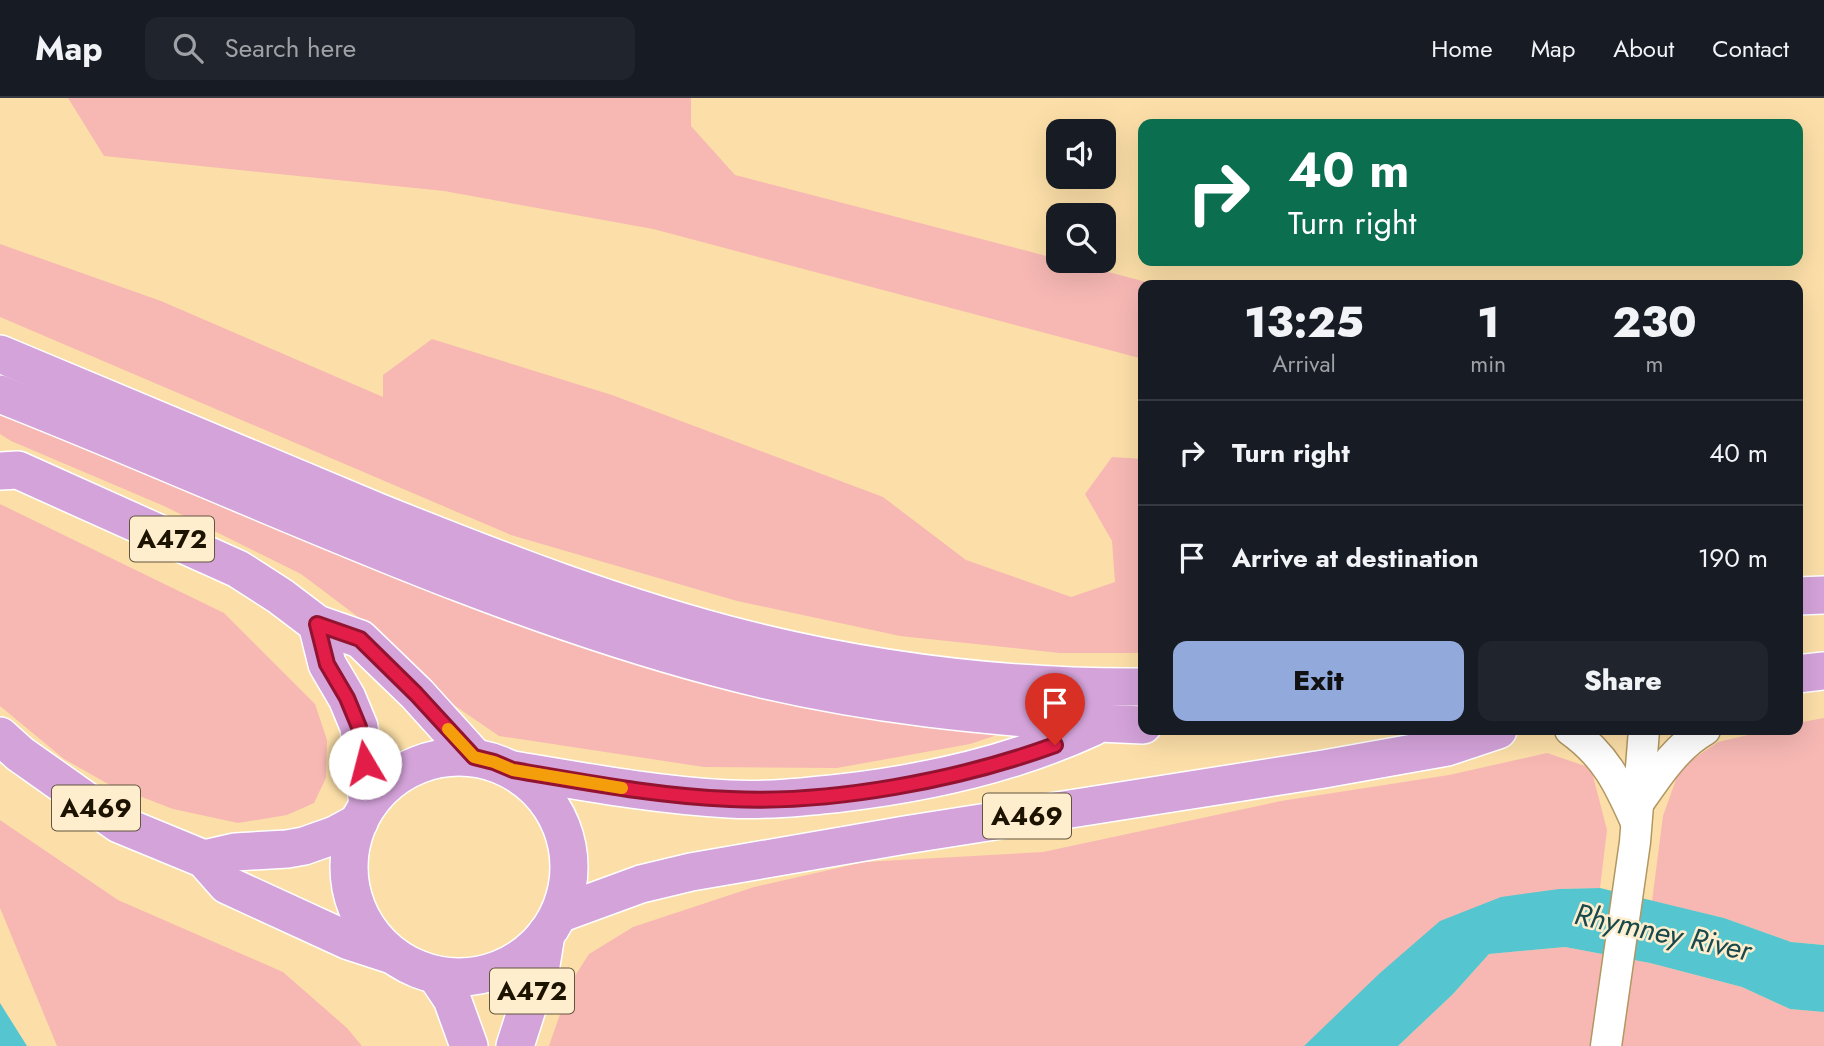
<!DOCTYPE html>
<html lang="en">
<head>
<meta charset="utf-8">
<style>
  :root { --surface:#171b24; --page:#20242c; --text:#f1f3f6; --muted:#9ea1a6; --line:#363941; --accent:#92a9dc }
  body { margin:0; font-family:Jost,sans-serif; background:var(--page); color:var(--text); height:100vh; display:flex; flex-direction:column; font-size:26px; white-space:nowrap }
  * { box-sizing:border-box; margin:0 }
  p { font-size:23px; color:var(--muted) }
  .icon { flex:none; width:38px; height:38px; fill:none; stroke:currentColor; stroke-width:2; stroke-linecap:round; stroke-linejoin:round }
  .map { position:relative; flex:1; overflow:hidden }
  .details { position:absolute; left:1138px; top:182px; width:665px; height:455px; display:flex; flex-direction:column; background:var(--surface); border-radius:14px; box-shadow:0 7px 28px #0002 }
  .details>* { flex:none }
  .top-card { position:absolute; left:1138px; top:21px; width:665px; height:147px; border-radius:14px; box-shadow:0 7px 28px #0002; background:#0b6e4f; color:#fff; overflow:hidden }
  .buttons { position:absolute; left:1046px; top:21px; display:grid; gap:14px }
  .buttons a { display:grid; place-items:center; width:70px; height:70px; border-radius:14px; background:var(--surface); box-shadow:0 7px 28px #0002; font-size:35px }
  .pin { position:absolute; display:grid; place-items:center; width:60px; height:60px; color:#fff; margin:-72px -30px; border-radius:50% 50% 50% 0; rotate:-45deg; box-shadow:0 0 7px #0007 }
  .pin .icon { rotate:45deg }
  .me { position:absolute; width:77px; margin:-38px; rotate:352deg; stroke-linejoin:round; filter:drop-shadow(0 0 5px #0008) }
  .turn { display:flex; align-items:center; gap:24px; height:147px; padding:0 35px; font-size:32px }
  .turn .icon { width:91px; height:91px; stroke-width:2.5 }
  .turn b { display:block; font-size:49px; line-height:60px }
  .eta { display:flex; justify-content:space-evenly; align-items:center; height:119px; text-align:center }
  .eta b { font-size:42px; font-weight:800; line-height:49px }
  .cta { display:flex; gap:14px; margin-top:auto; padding:14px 35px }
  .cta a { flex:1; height:80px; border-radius:14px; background:var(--accent); color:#111; font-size:28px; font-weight:800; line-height:80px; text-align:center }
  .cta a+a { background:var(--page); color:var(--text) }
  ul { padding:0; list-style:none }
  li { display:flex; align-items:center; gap:21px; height:105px; padding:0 35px; border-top:2px solid var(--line) }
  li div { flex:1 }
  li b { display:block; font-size:26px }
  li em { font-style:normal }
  header { display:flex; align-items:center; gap:42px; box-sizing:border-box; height:98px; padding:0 35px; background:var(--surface); border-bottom:2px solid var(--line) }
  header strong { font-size:33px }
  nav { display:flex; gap:38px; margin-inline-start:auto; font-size:24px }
  .search { width:490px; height:63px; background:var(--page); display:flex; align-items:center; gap:18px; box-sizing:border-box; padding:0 24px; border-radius:14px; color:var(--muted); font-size:26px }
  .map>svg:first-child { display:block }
  .green { fill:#f7b8b4 }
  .water { fill:#55c5cf }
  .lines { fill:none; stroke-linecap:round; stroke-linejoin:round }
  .minor-casing { stroke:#b19762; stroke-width:33 }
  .major-casing { stroke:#fff; stroke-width:40 }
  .minor { stroke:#fff; stroke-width:30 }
  .major { stroke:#d4a3da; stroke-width:37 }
  .route-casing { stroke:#92132f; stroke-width:18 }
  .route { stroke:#e11d48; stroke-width:12 }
  .slow { stroke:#f59e0b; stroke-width:12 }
  .labels { text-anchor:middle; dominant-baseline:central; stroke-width:5; stroke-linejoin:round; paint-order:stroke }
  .shield { fill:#ffeece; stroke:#61553e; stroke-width:2 }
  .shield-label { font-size:26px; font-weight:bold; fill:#1d1301 }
  .water-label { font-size:30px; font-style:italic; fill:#17494d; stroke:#ffeece }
</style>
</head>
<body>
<header>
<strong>Map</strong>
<div class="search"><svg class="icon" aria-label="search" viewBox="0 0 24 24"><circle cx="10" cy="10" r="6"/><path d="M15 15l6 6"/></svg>Search here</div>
<nav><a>Home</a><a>Map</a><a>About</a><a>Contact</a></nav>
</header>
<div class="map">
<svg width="1824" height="948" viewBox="0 0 1824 948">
  <rect width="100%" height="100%" fill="#fcdfa8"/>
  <!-- green -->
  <g class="green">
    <polygon points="68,0 691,0 691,28 735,77 1158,187 1143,187 1143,261 653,131 444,93 104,58"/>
    <polygon points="0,146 161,203 383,299 383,277 432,241 612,297 883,399 966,462 1071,499 1115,484 1112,443 1085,396 1112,359 1143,361 1143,555 1060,555 900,538 737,503 511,437 0,219"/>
    <polygon points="0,313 1009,633 970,646 837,670 704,669 499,638 445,601 390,543 301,476 164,408 11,343 0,336"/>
    <polygon points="0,406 224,515 315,606 327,642 326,680 314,705 287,717 238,725 173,711 108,686 64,661 0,608"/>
    <polygon points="1824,620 1824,847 1791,844 1724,820 1652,803 1663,718 1680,670 1718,644 1769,632 1797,632 1797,625"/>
    <polygon points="1547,655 1591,670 1607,732 1600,790 1559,791 1334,921 1304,948 549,948 571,884 589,856 633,829 754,789 864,764 1043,754 1281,703 1449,677"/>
    <polygon points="0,722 118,802 283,874 347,930 362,948 57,948 0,810"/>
    <polygon points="1565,849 1650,865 1742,889 1790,911 1824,914 1824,948 1398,948 1453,896 1489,856"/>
  </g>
  <!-- water -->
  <g class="water">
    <polygon points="1600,790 1724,820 1791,844 1824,847 1824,914 1790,911 1742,889 1650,865 1565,849 1489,856 1453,896 1398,948 1304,948 1380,875 1440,823 1501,799 1559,791"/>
    <polygon points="0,905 27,948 0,948"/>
  </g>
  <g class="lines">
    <defs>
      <g id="minor">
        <path d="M1570,632C1605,657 1618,684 1635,722"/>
        <path d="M1640,703C1658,677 1677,648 1705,632"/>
        <polyline points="1606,948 1635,744 1644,632"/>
      </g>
      <g id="major">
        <path d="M0,256C126,309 252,362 378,414C500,463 621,510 748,542C877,574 1011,590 1143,589"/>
        <path d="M0,296C237,389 468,503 714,569C854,607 998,621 1143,627"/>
        <polyline points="0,373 18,372 238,471 280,498 317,526 360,541 417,596 474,659"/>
        <polyline points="1797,498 1824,497"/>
        <polyline points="317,526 327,566 347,600 359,629 368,707"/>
        <polyline points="1797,576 1824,573"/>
        <polyline points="0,638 20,656 119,726 204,761 227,787 349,843 392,857"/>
        <circle cx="459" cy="769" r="110"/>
        <path d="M513,672C585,684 656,697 729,701C767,703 804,699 841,695C928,685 1013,666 1093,629"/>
        <polyline points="204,761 235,754 287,751 304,748 335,737 359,724"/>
        <polyline points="559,816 641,786 691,774 905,737 1324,671 1447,649 1498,632"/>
        <polyline points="436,877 452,901 469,948"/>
        <polyline points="515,948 541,867 546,836"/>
      </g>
    </defs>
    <!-- minor casing -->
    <use href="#minor" class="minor-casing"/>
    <!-- major casing -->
    <use href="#major" class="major-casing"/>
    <!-- minor -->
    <use href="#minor" class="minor"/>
    <!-- major -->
    <use href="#major" class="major"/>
  </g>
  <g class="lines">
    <defs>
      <path id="route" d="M365,665L359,629L347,600L327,566L317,526L360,541L416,596L474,659L494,664L513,672C585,684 656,698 730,701C832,706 959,682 1055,647"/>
    </defs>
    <!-- route casing -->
    <use href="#route" class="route-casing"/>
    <!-- route -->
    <use href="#route" class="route"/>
    <!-- slow -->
    <polyline class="slow" points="448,631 474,659 494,664 513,672 622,690"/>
  </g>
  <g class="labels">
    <!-- shield labels -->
    <g class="shield">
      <rect x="130" y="418.5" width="84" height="45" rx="5"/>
      <rect x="52" y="687.5" width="88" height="45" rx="5"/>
      <rect x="983" y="695.5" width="88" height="45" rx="5"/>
      <rect x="490" y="870.5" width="84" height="45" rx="5"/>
    </g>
    <g class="shield-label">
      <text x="172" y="441">A472</text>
      <text x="96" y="710">A469</text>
      <text x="1027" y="718">A469</text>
      <text x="532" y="893">A472</text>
    </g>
    <!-- water labels -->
    <g class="water-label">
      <text transform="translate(1663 834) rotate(12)">Rhymney River</text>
    </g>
  </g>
</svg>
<div class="buttons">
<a><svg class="icon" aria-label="sound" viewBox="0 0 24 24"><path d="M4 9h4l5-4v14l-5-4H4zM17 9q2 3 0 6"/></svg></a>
<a><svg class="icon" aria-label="search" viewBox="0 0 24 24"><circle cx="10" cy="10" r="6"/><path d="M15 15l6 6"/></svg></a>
</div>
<div class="pin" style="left:1055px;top:647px;background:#d93025"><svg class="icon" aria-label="arrive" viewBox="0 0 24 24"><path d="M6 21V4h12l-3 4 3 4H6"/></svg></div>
<svg class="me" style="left:365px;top:665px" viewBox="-20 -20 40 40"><circle r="19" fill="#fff"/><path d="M0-13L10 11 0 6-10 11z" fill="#e11d48"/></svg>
<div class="top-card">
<div class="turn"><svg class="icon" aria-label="right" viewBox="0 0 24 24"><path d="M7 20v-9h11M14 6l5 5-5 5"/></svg><div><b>40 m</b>Turn right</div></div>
</div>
<section class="details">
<div class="eta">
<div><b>13:25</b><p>Arrival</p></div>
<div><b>1</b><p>min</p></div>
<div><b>230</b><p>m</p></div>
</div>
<ul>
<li><svg class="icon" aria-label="right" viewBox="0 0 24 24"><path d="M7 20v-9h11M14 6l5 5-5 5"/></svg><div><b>Turn right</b></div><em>40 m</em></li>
<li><svg class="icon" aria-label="arrive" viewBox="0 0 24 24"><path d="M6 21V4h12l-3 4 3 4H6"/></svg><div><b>Arrive at destination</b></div><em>190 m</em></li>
</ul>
<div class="cta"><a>Exit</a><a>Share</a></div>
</section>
</div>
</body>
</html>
